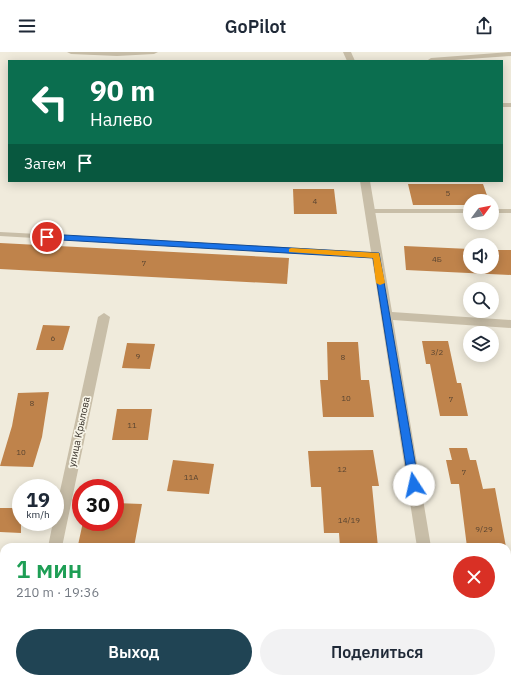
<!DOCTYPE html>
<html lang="ru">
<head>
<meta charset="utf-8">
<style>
  :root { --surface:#fff; --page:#f2f2f3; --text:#1f2937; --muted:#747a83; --accent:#204454 }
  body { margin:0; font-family:"IBM Plex Sans",sans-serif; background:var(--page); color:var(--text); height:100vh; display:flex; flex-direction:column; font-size:15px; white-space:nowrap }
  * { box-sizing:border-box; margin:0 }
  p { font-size:13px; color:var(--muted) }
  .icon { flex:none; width:22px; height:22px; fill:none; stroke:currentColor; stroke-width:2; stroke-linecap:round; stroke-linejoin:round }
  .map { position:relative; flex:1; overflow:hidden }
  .drawer { position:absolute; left:0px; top:491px; width:511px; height:140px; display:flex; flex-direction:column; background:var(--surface); border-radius:12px 12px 0 0; box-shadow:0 2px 10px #0003 }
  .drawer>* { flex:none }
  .top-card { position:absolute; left:8px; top:8px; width:495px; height:122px; border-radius:0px; box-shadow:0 2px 10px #0003; background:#0b6e4f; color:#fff; overflow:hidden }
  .needle { width:26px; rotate:58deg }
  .fabs { position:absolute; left:463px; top:142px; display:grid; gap:8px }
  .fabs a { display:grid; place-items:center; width:36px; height:36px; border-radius:50%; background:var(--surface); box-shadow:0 2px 10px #0003; font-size:20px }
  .speed { position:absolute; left:12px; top:427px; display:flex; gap:8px; font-size:20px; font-weight:700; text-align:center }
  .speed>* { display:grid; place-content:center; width:52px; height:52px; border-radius:50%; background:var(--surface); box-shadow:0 2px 10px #0003; line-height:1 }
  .speed small { font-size:10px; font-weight:400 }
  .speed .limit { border:6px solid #d22; background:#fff; color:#111 }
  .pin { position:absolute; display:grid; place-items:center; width:34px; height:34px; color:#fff; margin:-17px; border:2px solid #fff; border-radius:50%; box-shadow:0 1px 4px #0007 }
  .me { position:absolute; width:44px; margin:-22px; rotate:350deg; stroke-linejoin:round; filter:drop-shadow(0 0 3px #0008) }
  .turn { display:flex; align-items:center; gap:14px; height:84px; padding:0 16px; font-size:18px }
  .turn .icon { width:52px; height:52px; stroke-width:2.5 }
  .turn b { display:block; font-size:28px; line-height:34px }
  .then { display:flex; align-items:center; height:38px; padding:0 16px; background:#0003; gap:8px; font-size:15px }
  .round { display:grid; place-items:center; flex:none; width:42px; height:42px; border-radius:21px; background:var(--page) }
  .summary { display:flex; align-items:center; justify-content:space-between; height:68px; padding:0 16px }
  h1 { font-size:24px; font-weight:600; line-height:30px; color:#1e9e55 }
  .cta { display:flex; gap:8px; margin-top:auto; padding:8px 16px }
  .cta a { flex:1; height:46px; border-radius:24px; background:var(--accent); color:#fff; font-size:16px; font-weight:600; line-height:46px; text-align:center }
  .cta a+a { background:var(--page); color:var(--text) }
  header { display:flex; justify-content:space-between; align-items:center; height:52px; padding:0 16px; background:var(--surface); font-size:18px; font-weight:600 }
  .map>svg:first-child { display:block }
  .building { fill:#bf834b }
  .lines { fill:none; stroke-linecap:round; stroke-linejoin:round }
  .lane { fill:#c8bea8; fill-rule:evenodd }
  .street { fill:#c8bea8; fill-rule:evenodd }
  .route { fill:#1a73e8; stroke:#114b97 }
  .slow { fill:#f59e0b }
  .labels { text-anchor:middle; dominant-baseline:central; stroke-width:3.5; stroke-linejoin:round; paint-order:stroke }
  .number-label { font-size:8px; fill:#584431 }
  .street-label { font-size:10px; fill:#352f28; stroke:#f8f5e8 }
</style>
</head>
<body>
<header><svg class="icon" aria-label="menu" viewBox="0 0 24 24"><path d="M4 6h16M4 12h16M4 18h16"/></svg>GoPilot<svg class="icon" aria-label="share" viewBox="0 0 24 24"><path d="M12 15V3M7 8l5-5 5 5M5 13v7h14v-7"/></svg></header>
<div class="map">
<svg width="511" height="631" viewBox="0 0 511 631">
  <rect width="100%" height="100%" fill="#f0ebdc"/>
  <!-- building -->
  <g class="building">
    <polygon points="408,132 483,132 489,149 470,149 470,153 413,153"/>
    <polygon points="293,137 334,137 337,162 294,162"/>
    <polygon points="0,191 289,206 287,232 0,217"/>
    <polygon points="404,194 470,197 470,215 492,215 492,198 511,198 511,223 406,218"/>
    <polygon points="43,273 70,274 63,298 36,298"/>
    <polygon points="422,289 448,289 457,331 461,331 468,364 440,364 430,312 426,312"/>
    <polygon points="327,290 358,290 361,328 369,328 374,365 323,365 320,328 328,328"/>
    <polygon points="127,291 155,292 150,317 122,316"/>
    <polygon points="49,340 42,385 33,415 0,414 12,374 18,341"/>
    <polygon points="117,357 152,357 148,388 112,388"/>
    <polygon points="449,396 467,396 470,408 476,408 483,437 495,436 506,495 467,495 459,432 451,432 446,408 452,408"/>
    <polygon points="373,398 379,434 372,434 378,495 340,495 339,481 324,481 321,435 311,435 308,399"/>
    <polygon points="173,408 214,412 209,442 167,439"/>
    <polygon points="115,451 142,452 134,495 78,493 83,470 115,470"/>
    <polygon points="0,456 21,456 21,481 0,480"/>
  </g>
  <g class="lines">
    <!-- lane -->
    <g class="lane">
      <polygon points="511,0 511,4 441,9 428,8 431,6"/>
      <rect x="502" y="51" width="9" height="4"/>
      <polygon points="367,157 470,157 470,161 370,161 366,159"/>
      <rect x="492" y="157" width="19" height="4"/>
      <polygon points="0,180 376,200 380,203 376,206 0,184"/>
    </g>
    <!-- street -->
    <g class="street">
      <polygon points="67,0 158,0 154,2 117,4 71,2"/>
      <polygon points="343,0 351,0 355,9 347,9"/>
      <polygon points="360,129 370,129 392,260 511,268 511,276 393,268 431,495 417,495"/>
      <polygon points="104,261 110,265 62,495 48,495 53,470 55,470 55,462 98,265"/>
      <polygon points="0,509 4,510 4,524 0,523"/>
      <polygon points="507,547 511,548 511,562 507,561"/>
      <rect x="19" y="627" width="16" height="4"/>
      <polygon points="438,627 454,627 455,631 439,631"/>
    </g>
  </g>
  <!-- route -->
  <polygon class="route" points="47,182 379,201 419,433 418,437 414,438 409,433 373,206 44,187 44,183"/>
  <!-- slow -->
  <polygon class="slow" points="291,196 379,201 385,231 380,233 376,231 373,206 289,200 289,197"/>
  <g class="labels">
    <!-- number labels -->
    <g class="number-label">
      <text x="448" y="141">5</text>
      <text x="315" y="149">4</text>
      <text x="437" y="207">4Б</text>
      <text x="144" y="211">7</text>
      <text x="53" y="286">6</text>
      <text x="437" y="300">3/2</text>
      <text x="138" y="304">9</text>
      <text x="343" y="305">8</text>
      <text x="346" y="346">10</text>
      <text x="451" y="347">7</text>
      <text x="32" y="351">8</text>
      <text x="132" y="373">11</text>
      <text x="21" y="400">10</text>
      <text x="342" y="417">12</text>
      <text x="464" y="420">7</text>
      <text x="191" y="425">11А</text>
      <text x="349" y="468">14/19</text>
      <text x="484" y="477">9/29</text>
    </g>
    <!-- street labels -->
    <g class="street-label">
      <text transform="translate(79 380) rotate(-78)">улица Крылова</text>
    </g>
  </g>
</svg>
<div class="fabs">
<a><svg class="needle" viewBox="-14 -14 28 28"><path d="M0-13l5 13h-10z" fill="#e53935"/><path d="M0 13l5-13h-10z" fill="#747a83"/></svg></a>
<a><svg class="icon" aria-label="sound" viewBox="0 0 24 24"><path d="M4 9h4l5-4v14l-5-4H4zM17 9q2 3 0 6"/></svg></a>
<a><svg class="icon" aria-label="search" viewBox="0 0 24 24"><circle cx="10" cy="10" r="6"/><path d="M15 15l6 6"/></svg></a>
<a><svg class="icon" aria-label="layers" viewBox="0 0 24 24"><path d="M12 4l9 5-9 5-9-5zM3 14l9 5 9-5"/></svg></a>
</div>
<div class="speed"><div>19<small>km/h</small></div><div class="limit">30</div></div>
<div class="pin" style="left:47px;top:185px;background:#d93025"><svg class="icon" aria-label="arrive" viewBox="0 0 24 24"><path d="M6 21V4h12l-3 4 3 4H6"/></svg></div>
<svg class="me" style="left:414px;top:433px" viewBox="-20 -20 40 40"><circle r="19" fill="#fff"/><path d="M0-13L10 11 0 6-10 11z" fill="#1a73e8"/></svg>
<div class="top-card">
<div class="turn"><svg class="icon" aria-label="left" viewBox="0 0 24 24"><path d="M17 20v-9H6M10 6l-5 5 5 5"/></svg><div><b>90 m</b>Налево</div></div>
<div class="then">Затем<svg class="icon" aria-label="arrive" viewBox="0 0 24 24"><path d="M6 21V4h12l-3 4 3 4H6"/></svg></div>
</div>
<section class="drawer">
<div class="summary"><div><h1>1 мин</h1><p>210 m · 19:36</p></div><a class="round" style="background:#d93025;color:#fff"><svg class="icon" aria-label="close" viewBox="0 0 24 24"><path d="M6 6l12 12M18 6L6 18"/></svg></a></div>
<div class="cta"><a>Выход</a><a>Поделиться</a></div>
</section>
</div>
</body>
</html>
